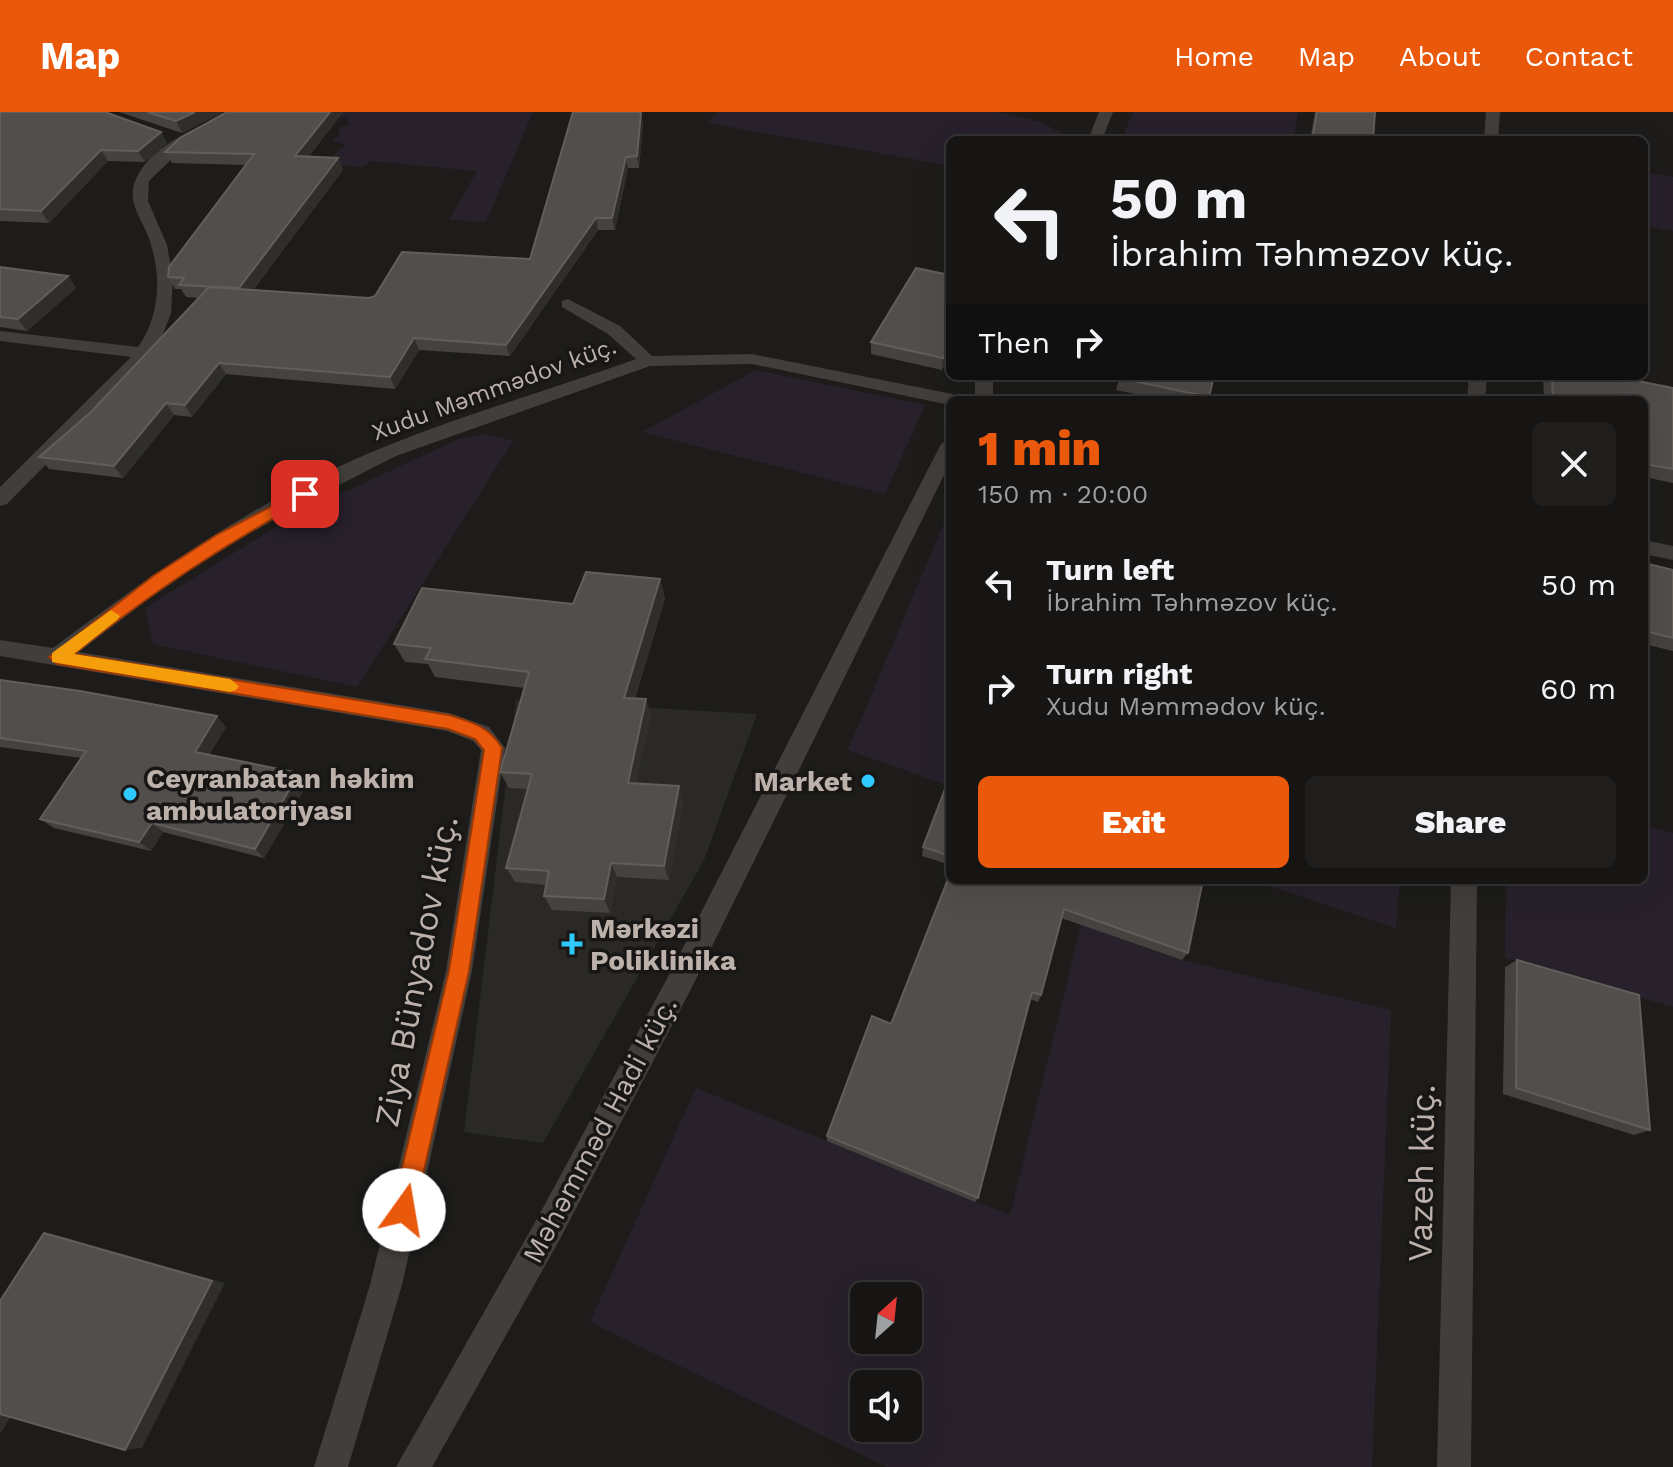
<!DOCTYPE html>
<html lang="en">
<head>
<meta charset="utf-8">
<style>
  :root { --surface:#161514; --page:#1f1e1d; --text:#f1f3f6; --muted:#9e9fa0; --line:#353434; --accent:#ea580c }
  body { margin:0; font-family:"Work Sans",sans-serif; background:var(--page); color:var(--text); height:100vh; display:flex; flex-direction:column; font-size:30px; white-space:nowrap }
  * { box-sizing:border-box; margin:0 }
  p { font-size:26px; color:var(--muted) }
  .icon { flex:none; width:44px; height:44px; fill:none; stroke:currentColor; stroke-width:2; stroke-linecap:round; stroke-linejoin:round }
  .map { position:relative; flex:1; overflow:hidden }
  .side { position:absolute; left:946px; top:284px; width:702px; height:488px; display:flex; flex-direction:column; background:var(--surface); border-radius:12px; box-shadow:0 8px 32px #0002,0 0 0 2px var(--line) }
  .side>* { flex:none }
  .banner { position:absolute; left:946px; top:24px; width:702px; height:244px; border-radius:12px; box-shadow:0 8px 32px #0002,0 0 0 2px var(--line); background:#161514; color:var(--text); overflow:hidden }
  .needle { width:52px; rotate:27deg }
  .tools { position:absolute; left:850px; top:1170px; display:grid; gap:16px }
  .tools a { display:grid; place-items:center; width:72px; height:72px; border-radius:12px; background:var(--surface); box-shadow:0 8px 32px #0002,0 0 0 2px var(--line); font-size:40px }
  .pin { position:absolute; display:grid; place-items:center; width:68px; height:68px; color:#fff; margin:-34px; border-radius:16px; box-shadow:0 4px 12px #0006 }
  .me { position:absolute; width:88px; margin:-44px; rotate:13deg; stroke-linejoin:round; filter:drop-shadow(0 0 6px #0008) }
  .turn { display:flex; align-items:center; gap:28px; height:168px; padding:0 32px; font-size:36px }
  .turn .icon { width:104px; height:104px; stroke-width:2.5 }
  .turn b { display:block; font-size:56px; line-height:68px }
  .then { display:flex; align-items:center; height:76px; padding:0 32px; background:#0003; gap:16px; font-size:30px }
  .round { display:grid; place-items:center; flex:none; width:84px; height:84px; border-radius:12px; background:var(--page) }
  .headline { display:flex; align-items:center; justify-content:space-between; height:136px; padding:0 32px }
  h1 { font-size:48px; font-weight:800; line-height:60px; color:var(--accent) }
  .action { display:flex; gap:16px; margin-top:auto; padding:16px 32px }
  .action a { flex:1; height:92px; border-radius:12px; background:var(--accent); color:#fff; font-size:32px; font-weight:800; line-height:92px; text-align:center }
  .action a+a { background:var(--page); color:var(--text) }
  ul { padding:0; list-style:none }
  li { display:flex; align-items:center; gap:24px; height:104px; padding:0 32px }
  li div { flex:1 }
  li b { display:block; font-size:30px }
  li em { font-style:normal }
  header { display:flex; align-items:center; gap:48px; box-sizing:border-box; height:112px; padding:0 40px; background:var(--accent); color:#fff }
  header strong { font-size:38px }
  nav { display:flex; gap:44px; margin-inline-start:auto; font-size:28px }
  .map>svg:first-child { display:block }
  .built { fill:#2a2926 }
  .green { fill:#28212c; fill-rule:evenodd }
  .lines { fill:none; stroke-linecap:round; stroke-linejoin:round }
  .minor { fill:#423e3b; fill-rule:evenodd }
  .tertiary { fill:#423e3b; fill-rule:evenodd }
  .wall { fill:#45423f }
  .shaded-wall { fill:#302e2b }
  .building { fill:#524e4b; stroke:#635e5a; stroke-width:2 }
  .route { fill:#ea580c; stroke:#983908; stroke-width:2 }
  .slow { fill:#f59e0b }
  .poi-dot { fill:#30c9ff; stroke:#181715; stroke-width:3 }
  .labels { text-anchor:middle; dominant-baseline:central; stroke-width:7; stroke-linejoin:round; paint-order:stroke }
  .far-street-label { font-size:24px; fill:#bdb1ac; stroke:#181715 }
  .poi-label { font-size:28px; font-weight:bold; fill:#bdb1ac; stroke:#181715; text-anchor:start }
  .street-label { font-size:28px; fill:#bdb1ac; stroke:#181715 }
  .near-street-label { font-size:34px; fill:#bdb1ac; stroke:#181715 }
</style>
</head>
<body>
<header>
<strong>Map</strong>
<nav><a>Home</a><a>Map</a><a>About</a><a>Contact</a></nav>
</header>
<div class="map">
<svg width="1673" height="1355" viewBox="0 0 1673 1355">
  <rect width="100%" height="100%" fill="#1d1c1a"/>
  <!-- built -->
  <polygon class="built" points="516,588 757,602 704,748 543,1031 464,1020"/>
  <!-- green -->
  <g class="green">
    <polygon points="275,0 533,0 486,110 449,108 477,59 371,49 363,55 333,53 334,42 346,33 332,29 340,22 339,16 349,12 346,5"/>
    <polygon points="718,0 997,0 1041,10 1063,22 1065,28 950,28 950,53 947,53 707,11"/>
    <polygon points="1133,0 1298,0 1293,28 1145,28 1123,24"/>
    <polygon points="1644,60 1673,65 1673,119 1644,114"/>
    <polygon points="756,258 925,293 885,382 642,320"/>
    <polygon points="485,322 513,329 357,575 153,532 145,496 295,403 461,326"/>
    <polygon points="948,402 950,402 950,674 848,638"/>
    <polygon points="1644,713 1673,721 1673,895 1505,846 1506,768 1644,768"/>
    <polygon points="1250,768 1400,768 1396,816"/>
    <path d="M1081,813L1182,848L1391,898L1372,1355H887L590,1210L696,976L1010,1103ZM864,1184H908V1228H864ZM864,1272H908V1316H864Z"/>
  </g>
  <g class="lines">
    <!-- minor -->
    <g class="minor">
      <path d="M230,0H247L184,35L149,69L148,89L167,133L173,166L171,201L163,222L134,263L7,392L0,394V375L131,245L0,229V219L138,235C162,201 162,157 146,119C139,104 129,89 134,72C147,34 197,16 230,0Z"/>
      <polygon points="1099,0 1113,0 1102,28 1088,28"/>
      <polygon points="1486,0 1500,0 1498,28 1484,28"/>
      <path d="M568,187L620,214L652,244L752,242L952,282L961,288H950V293L752,252L650,254L396,344L339,373L231,431L166,473L79,540L449,601L489,615L505,636L472,859L402,1173L348,1355H314L370,1173L446,859L481,638L473,629L447,619L0,544V528L53,536C156,459 264,383 384,335C466,302 552,277 636,247L608,222L562,195V189Z"/>
      <rect x="975" y="264" width="18" height="24"/>
      <polygon points="1469,264 1487,264 1485,288 1467,288"/>
      <polygon points="1451,768 1477,768 1471,1355 1437,1355"/>
    </g>
    <!-- tertiary -->
    <g class="tertiary">
      <polygon points="950,326 950,351 690,879 560,1127 432,1355 396,1355 538,1105 670,861 941,332"/>
      <polygon points="1644,428 1673,434 1673,448 1644,442"/>
    </g>
  </g>
  <!-- wall -->
  <g class="wall">
    <polygon points="0,0 161,20 167,31 145,50 108,49 49,111 0,109"/>
    <polygon points="119,0 223,0 182,21"/>
    <polygon points="227,0 343,0 309,44 338,46 343,58 253,178 369,186 530,147 643,11 639,56 628,56 615,118 598,118 510,244 419,238 395,277 226,262 192,305 174,303 123,366 49,357 39,345 90,301 200,186 186,185 181,177 175,177 168,165 245,53 172,51 165,40"/>
    <polygon points="1315,0 1375,0 1373,28 1310,28"/>
    <polygon points="0,155 68,164 76,176 27,219 0,215"/>
    <polygon points="950,163 950,242 942,258 871,242 871,230"/>
    <polygon points="1120,264 1214,264 1208,288 1163,288 1116,278"/>
    <polygon points="1543,264 1613,264 1673,276 1673,371 1644,365 1644,288 1544,288"/>
    <polygon points="1644,451 1673,458 1673,539 1644,532"/>
    <polygon points="660,467 665,486 635,587 646,587 651,605 636,671 679,674 683,690 669,768 617,765 610,801 552,798 544,784 546,773 515,770 506,756 528,677 509,676 500,660 525,576 435,565 428,552 405,550 394,532 573,492"/>
    <polygon points="0,568 226,615 209,643 308,671 264,746 163,720 151,739 54,716 40,707 81,646 0,635"/>
    <polygon points="950,664 950,753 922,744 923,735"/>
    <polygon points="950,762 1203,768 1188,841 1182,848 1061,806 1041,883 1038,890 1030,887 978,1086 975,1090 827,1029 827,1024 891,912"/>
    <polygon points="1517,848 1650,1018 1634,1023 1503,982 1505,855"/>
  </g>
  <!-- shaded-wall -->
  <g class="shaded-wall">
    <polygon points="195,0 223,0 182,21 176,9"/>
    <polygon points="330,0 343,0 300,55 295,44"/>
    <polygon points="641,0 643,11 639,56 637,44"/>
    <polygon points="161,20 167,31 145,50 138,39"/>
    <polygon points="101,38 108,49 49,111 41,99"/>
    <polygon points="626,45 628,56 615,118 612,106"/>
    <polygon points="338,46 343,58 245,188 239,176"/>
    <polygon points="596,106 598,118 510,244 506,233"/>
    <polygon points="68,164 76,176 27,219 18,207"/>
    <polygon points="414,226 419,238 395,277 390,265"/>
    <polygon points="950,233 950,242 942,258 943,246"/>
    <polygon points="219,251 226,262 192,305 185,293"/>
    <polygon points="166,291 174,303 123,366 114,354"/>
    <polygon points="660,467 665,486 630,603 624,586"/>
    <polygon points="646,587 651,605 633,687 628,671"/>
    <polygon points="217,604 226,615 205,650 195,640"/>
    <polygon points="299,661 308,671 264,746 255,737"/>
    <polygon points="679,674 683,690 669,768 664,754"/>
    <polygon points="152,711 163,720 151,739 139,730"/>
    <polygon points="611,751 617,765 610,801 604,787"/>
    <polygon points="44,1121 60,1124 225,1171 142,1336 125,1338"/>
    <polygon points="14,1299 0,1322 0,1300"/>
  </g>
  <!-- building -->
  <g class="building">
    <polygon points="0,0 105,0 161,20 138,39 101,38 41,99 0,97"/>
    <polygon points="147,0 195,0 176,9"/>
    <polygon points="227,0 330,0 295,44 338,46 239,176 179,173 184,166 168,165 169,155 254,42 165,40 180,26"/>
    <polygon points="573,0 641,0 637,44 626,45 612,106 596,106 506,233 414,226 390,265 219,251 185,293 166,291 114,354 39,345 90,301 209,175 369,186 375,184 402,140 530,147"/>
    <polygon points="1317,0 1375,0 1373,28 1312,28"/>
    <polygon points="0,155 68,164 18,207 0,205"/>
    <polygon points="916,156 950,163 950,233 943,246 871,230"/>
    <polygon points="1120,264 1214,264 1209,285 1119,266"/>
    <polygon points="1552,264 1613,264 1673,276 1673,357 1644,352 1644,288 1553,288"/>
    <polygon points="1644,451 1673,458 1673,526 1644,519"/>
    <polygon points="586,460 660,467 624,586 646,587 628,671 679,674 664,754 611,751 604,787 544,784 549,759 506,756 532,662 500,660 529,560 425,547 431,536 394,532 422,476 573,492"/>
    <polygon points="0,568 80,579 217,604 195,640 299,661 255,737 152,711 139,730 40,707 86,639 0,626"/>
    <polygon points="950,664 950,744 923,735"/>
    <polygon points="950,762 950,768 1203,768 1188,841 1064,797 1041,883 1032,880 978,1086 827,1024 872,904 891,912"/>
    <polygon points="1517,848 1639,883 1650,1018 1516,976"/>
    <polygon points="44,1121 212,1169 125,1338 0,1302 0,1189"/>
  </g>
  <!-- route -->
  <path class="route" d="M305,377L312,382L310,386C221,434 153,480 74,542L449,603C472,610 490,615 502,636L469,859L415,1098L412,1106L404,1109L395,1106L392,1098L449,859L484,638L475,627L448,617L57,552L49,545L153,464L218,422Z"/>
  <!-- slow -->
  <polygon class="slow" points="111,498 120,504 117,508 74,542 230,567 239,574 236,578 230,580 52,550 52,541"/>
  <!-- markers -->
  <g class="poi-dot">
    <circle cx="868" cy="669" r="8"/>
    <circle cx="130" cy="682" r="8"/>
    <path d="M568 820h8v8h8v8h-8v8h-8v-8h-8v-8h8z"/>
  </g>
  <g class="labels">
    <!-- far-street labels -->
    <g class="far-street-label">
      <text transform="translate(494 277) rotate(-20)">Xudu Məmmədov küç.</text>
    </g>
    <!-- poi labels -->
    <g class="poi-label">
      <text x="146" y="666">Ceyranbatan həkim<tspan x="146" dy="32">ambulatoriyası</tspan></text>
      <text x="852" y="669" text-anchor="end">Market</text>
      <text x="590" y="816">Mərkəzi<tspan x="590" dy="32">Poliklinika</tspan></text>
    </g>
    <!-- street labels -->
    <g class="street-label">
      <text transform="translate(600 1018) rotate(-62)">Məhəmməd Hadi küç.</text>
    </g>
    <!-- near-street labels -->
    <g class="near-street-label">
      <text transform="translate(416 859) rotate(-79)">Ziya Bünyadov küç.</text>
      <text transform="translate(1421 1061) rotate(-89)">Vazeh küç.</text>
    </g>
  </g>
</svg>
<div class="tools">
<a><svg class="needle" viewBox="-14 -14 28 28"><path d="M0-13l5 13h-10z" fill="#e53935"/><path d="M0 13l5-13h-10z" fill="#9e9fa0"/></svg></a>
<a><svg class="icon" aria-label="sound" viewBox="0 0 24 24"><path d="M4 9h4l5-4v14l-5-4H4zM17 9q2 3 0 6"/></svg></a>
</div>
<div class="pin" style="left:305px;top:382px;background:#d93025"><svg class="icon" aria-label="arrive" viewBox="0 0 24 24"><path d="M6 21V4h12l-3 4 3 4H6"/></svg></div>
<svg class="me" style="left:404px;top:1098px" viewBox="-20 -20 40 40"><circle r="19" fill="#fff"/><path d="M0-13L10 11 0 6-10 11z" fill="#ea580c"/></svg>
<div class="banner">
<div class="turn"><svg class="icon" aria-label="left" viewBox="0 0 24 24"><path d="M17 20v-9H6M10 6l-5 5 5 5"/></svg><div><b>50 m</b>İbrahim Təhməzov küç.</div></div>
<div class="then">Then<svg class="icon" aria-label="right" viewBox="0 0 24 24"><path d="M7 20v-9h11M14 6l5 5-5 5"/></svg></div>
</div>
<section class="side">
<div class="headline"><div><h1>1 min</h1><p>150 m · 20:00</p></div><a class="round"><svg class="icon" aria-label="close" viewBox="0 0 24 24"><path d="M6 6l12 12M18 6L6 18"/></svg></a></div>
<ul>
<li><svg class="icon" aria-label="left" viewBox="0 0 24 24"><path d="M17 20v-9H6M10 6l-5 5 5 5"/></svg><div><b>Turn left</b><p>İbrahim Təhməzov küç.</p></div><em>50 m</em></li>
<li><svg class="icon" aria-label="right" viewBox="0 0 24 24"><path d="M7 20v-9h11M14 6l5 5-5 5"/></svg><div><b>Turn right</b><p>Xudu Məmmədov küç.</p></div><em>60 m</em></li>
</ul>
<div class="action"><a>Exit</a><a>Share</a></div>
</section>
</div>
</body>
</html>
